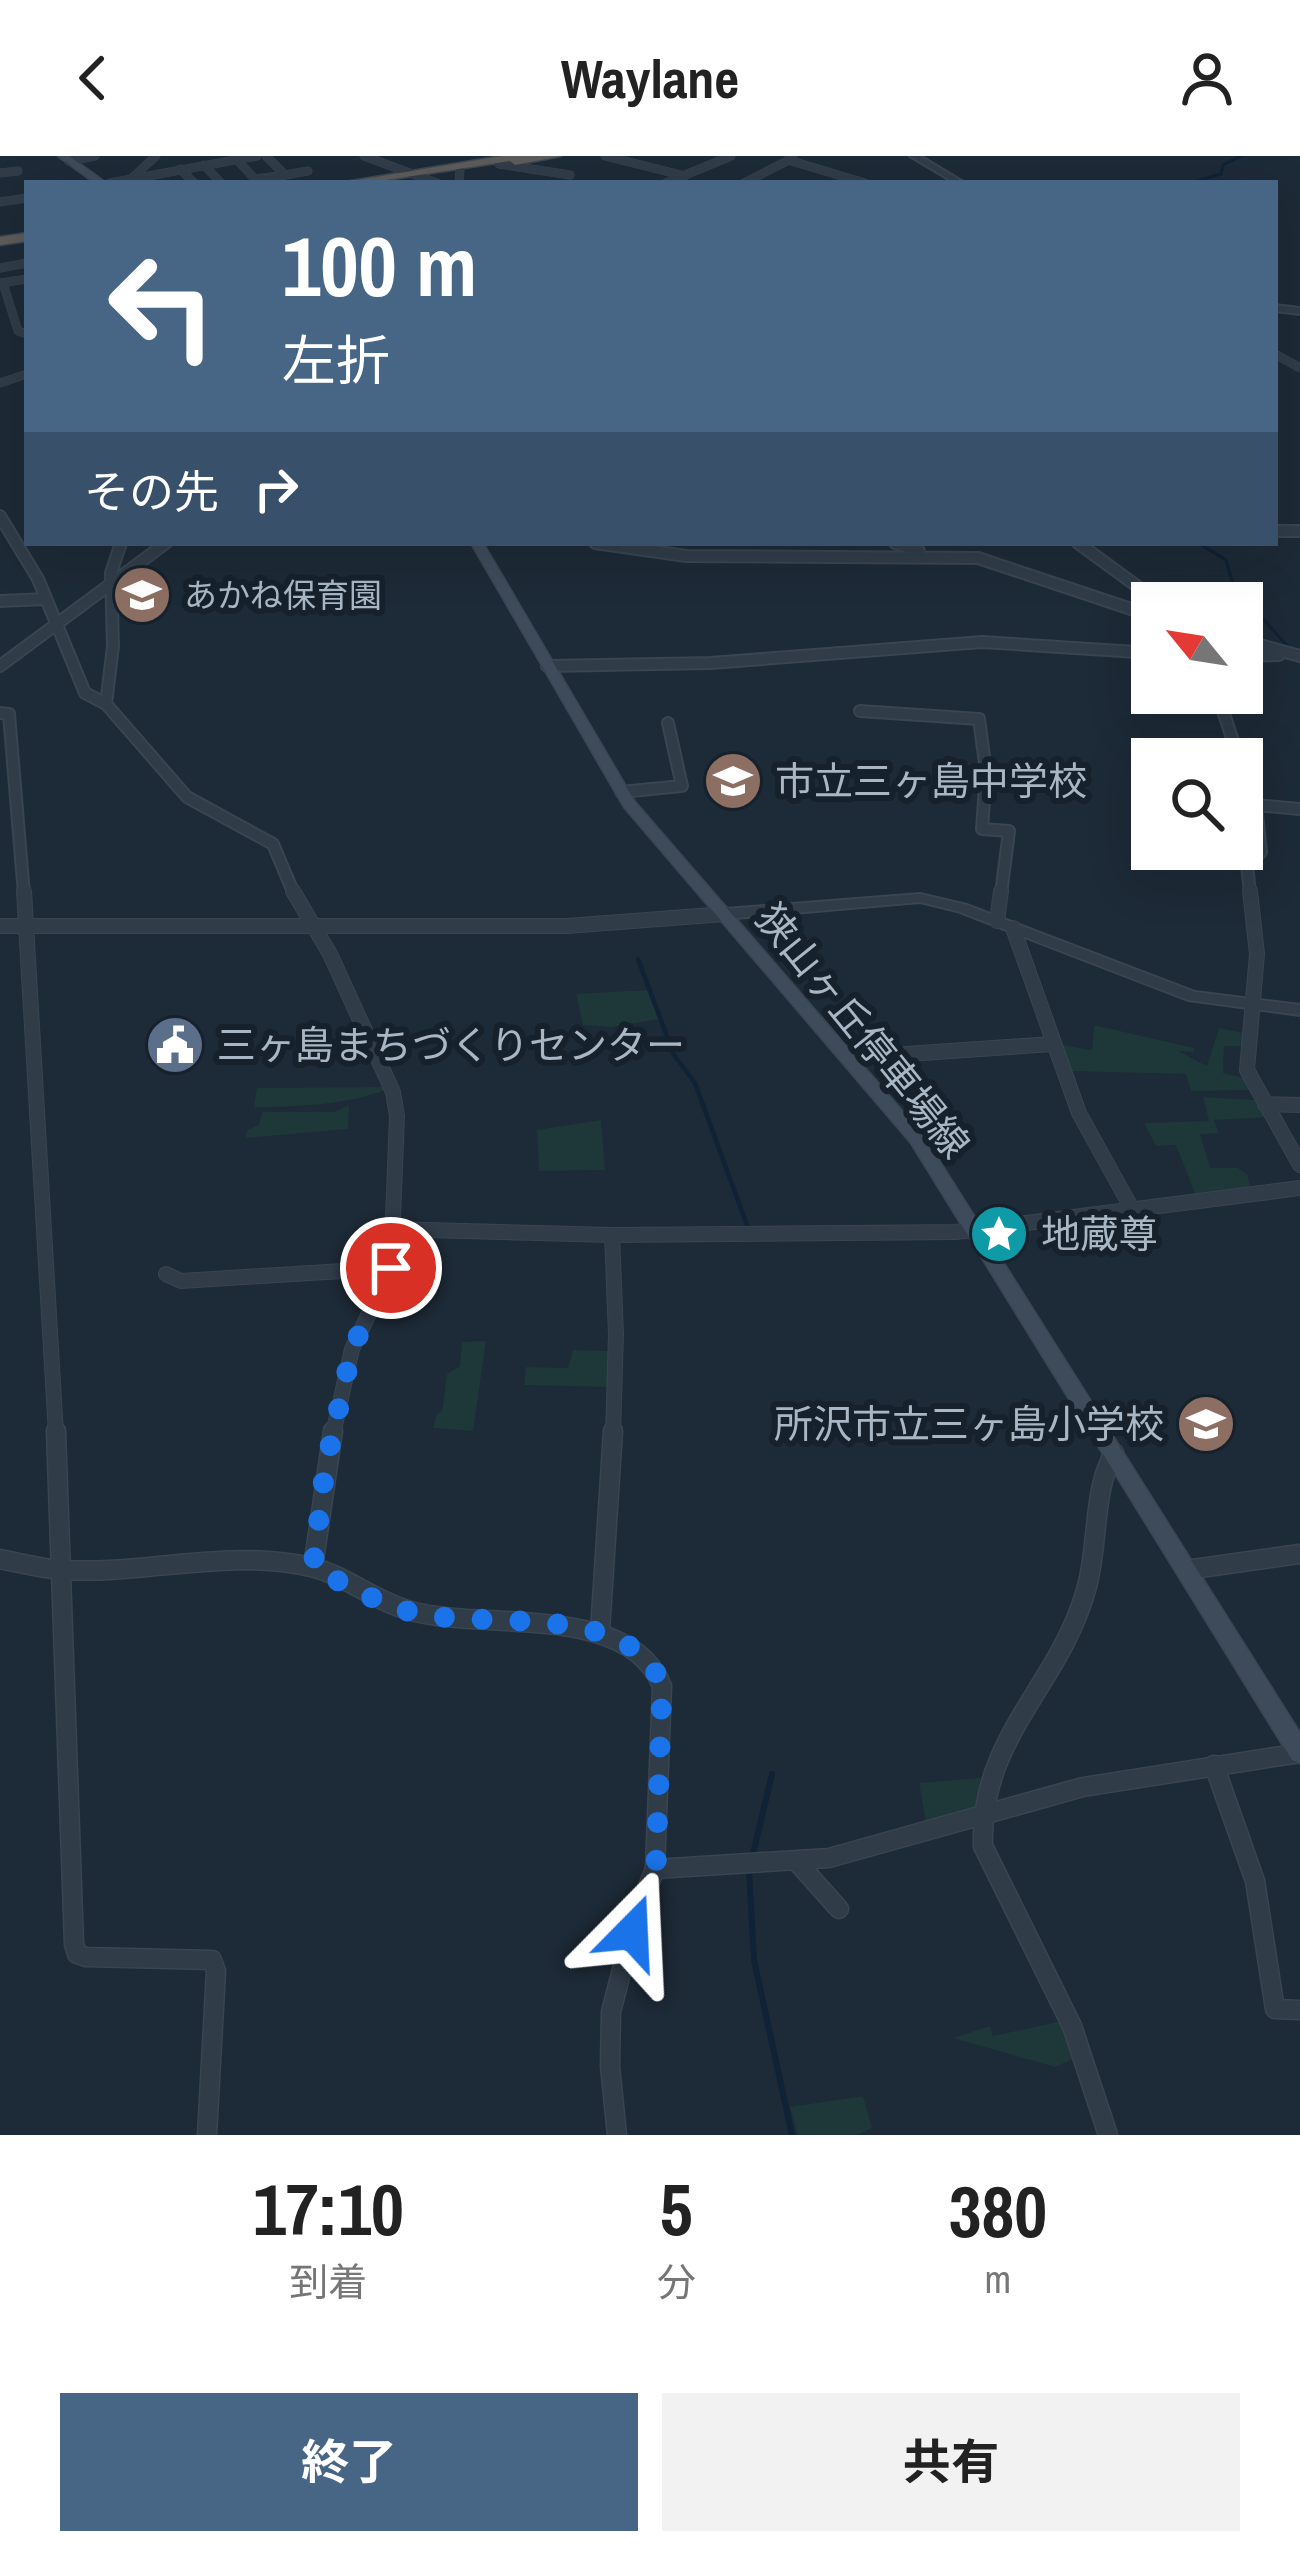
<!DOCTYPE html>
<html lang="ja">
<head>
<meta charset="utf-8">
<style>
  :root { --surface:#fff; --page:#f2f2f2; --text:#222; --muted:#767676; --accent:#476585 }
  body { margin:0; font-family:"Archivo Narrow","Noto Sans JP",sans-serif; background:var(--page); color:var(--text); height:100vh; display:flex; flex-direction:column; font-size:45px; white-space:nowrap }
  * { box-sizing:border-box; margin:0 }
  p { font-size:39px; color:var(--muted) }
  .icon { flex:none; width:66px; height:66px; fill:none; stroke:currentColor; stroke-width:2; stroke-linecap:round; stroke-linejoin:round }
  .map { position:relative; height:1979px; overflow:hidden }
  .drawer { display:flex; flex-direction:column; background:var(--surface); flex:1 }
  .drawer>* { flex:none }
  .hud { position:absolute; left:24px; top:24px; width:1254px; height:366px; border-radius:0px; box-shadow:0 12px 48px #0002; background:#476585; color:#fff; overflow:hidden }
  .needle { width:78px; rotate:300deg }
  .fabs { position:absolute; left:1131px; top:426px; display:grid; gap:24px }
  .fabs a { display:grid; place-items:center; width:132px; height:132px; border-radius:0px; background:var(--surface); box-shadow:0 12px 48px #0002; font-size:60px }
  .pin { position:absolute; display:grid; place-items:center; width:102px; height:102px; color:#fff; margin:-51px; border:6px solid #fff; border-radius:50%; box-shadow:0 3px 12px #0007 }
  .me { position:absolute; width:132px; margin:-66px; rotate:21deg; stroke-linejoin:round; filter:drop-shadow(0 0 9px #0008) }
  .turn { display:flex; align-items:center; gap:42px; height:252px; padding:0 60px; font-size:54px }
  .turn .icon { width:156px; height:156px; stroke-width:2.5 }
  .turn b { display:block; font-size:84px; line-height:102px }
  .then { display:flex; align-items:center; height:114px; padding:0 60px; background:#0003; gap:24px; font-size:45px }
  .eta { display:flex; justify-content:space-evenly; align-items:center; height:204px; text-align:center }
  .eta b { font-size:72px; font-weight:700; line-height:84px }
  .button { display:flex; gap:24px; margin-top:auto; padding:24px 60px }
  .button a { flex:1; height:138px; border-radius:0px; background:var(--accent); color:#fff; font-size:48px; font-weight:700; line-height:138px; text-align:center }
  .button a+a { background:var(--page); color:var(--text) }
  header { display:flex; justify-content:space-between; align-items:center; height:156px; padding:0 60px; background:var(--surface); font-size:54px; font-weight:700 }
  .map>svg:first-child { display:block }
  .green { fill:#1e3738 }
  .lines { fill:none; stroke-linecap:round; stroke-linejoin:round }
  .stream-far2 { stroke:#102235; stroke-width:3 }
  .stream-far1 { stroke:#102235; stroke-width:4.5 }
  .stream { stroke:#102235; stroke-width:6 }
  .minor-far3-casing { stroke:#394551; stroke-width:9 }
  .minor-far2-casing { stroke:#394551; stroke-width:14 }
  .minor-far1-casing { stroke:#394551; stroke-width:16 }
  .minor-casing { stroke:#394551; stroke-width:21 }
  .tertiary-casing { stroke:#394551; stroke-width:4 }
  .secondary-casing { stroke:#394551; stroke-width:3 }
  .trunk-casing { stroke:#3b4752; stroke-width:3 }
  .minor-far3 { stroke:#303c48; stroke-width:8 }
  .minor-far2 { stroke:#303c48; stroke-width:10 }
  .minor-far1 { stroke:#303c48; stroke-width:14 }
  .minor { stroke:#303c48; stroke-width:18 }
  .tertiary { fill:#303c48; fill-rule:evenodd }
  .secondary { fill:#3e4b5b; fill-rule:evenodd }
  .trunk { fill:#5e5c5a; fill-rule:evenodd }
  .route { stroke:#1a73e8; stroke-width:21; stroke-dasharray:0 37.8 }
  .labels { text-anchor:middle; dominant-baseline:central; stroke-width:12; stroke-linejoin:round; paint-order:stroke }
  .far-poi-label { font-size:33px; fill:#a9b7c5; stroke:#16212c; text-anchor:start }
  .poi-label { font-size:39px; fill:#a9b7c5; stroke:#16212c; text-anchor:start }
  .street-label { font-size:39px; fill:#a9b7c5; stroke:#16212c }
</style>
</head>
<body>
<header><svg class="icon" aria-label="back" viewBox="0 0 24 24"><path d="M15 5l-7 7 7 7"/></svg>Waylane<svg class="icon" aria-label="person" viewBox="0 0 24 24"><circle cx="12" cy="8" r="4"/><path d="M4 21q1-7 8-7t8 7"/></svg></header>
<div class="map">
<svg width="1300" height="1979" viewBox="0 0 1300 1979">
  <rect width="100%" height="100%" fill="#1d2a37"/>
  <!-- green -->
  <g class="green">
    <polygon points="649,834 660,863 612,871 583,869 576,838"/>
    <polygon points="1094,869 1194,892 1194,896 1178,895 1207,910 1219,872 1245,877 1245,890 1224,890 1223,917 1247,923 1251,934 1191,935 1186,918 1067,915 1057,888 1092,894"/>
    <path d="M383,931L385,934C347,949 296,951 254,951L257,932Z"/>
    <polygon points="1203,941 1255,944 1267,961 1214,964 1219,977 1200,978 1210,1012 1238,1012 1247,1018 1251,1034 1196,1040 1176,989 1156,990 1144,967 1209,965"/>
    <polygon points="349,949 348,973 245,982 247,974 259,969 262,956 334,956"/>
    <polygon points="601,964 605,1014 539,1015 537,974"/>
    <polygon points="486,1185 473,1275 433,1272 437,1257 442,1256 447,1218 460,1210 462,1186"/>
    <polygon points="573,1194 608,1195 608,1231 524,1229 526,1211 568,1212"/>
    <polygon points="981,1622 974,1654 927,1672 919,1627"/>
    <polygon points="1062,1865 1075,1902 1055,1911 953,1882 990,1870 993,1880"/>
    <polygon points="863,1940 872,1972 857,1979 798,1979 790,1951"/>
  </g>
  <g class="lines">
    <!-- stream-far2 -->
    <g class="stream-far2">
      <polyline points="1190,27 1221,18 1223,9 1241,0"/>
      <polyline points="1198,387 1226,404 1233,429 1289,492"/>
    </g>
    <!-- stream-far1 -->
    <polyline class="stream-far1" points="638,803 674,899 695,927 748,1072"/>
    <!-- stream -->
    <g class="stream">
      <polyline points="752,1702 772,1618"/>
      <polyline points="749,1714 754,1804 792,1979"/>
    </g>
    <defs>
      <g id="minor-far3">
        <polyline points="364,0 437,27"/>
        <polyline points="605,0 685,20"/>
        <polyline points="236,3 255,23 285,19 266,0"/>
        <polyline points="788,4 865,27"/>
        <polyline points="69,5 95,0"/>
        <polyline points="499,8 570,19"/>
        <polyline points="204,9 220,26 215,27"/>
        <polyline points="180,13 194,27"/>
        <polyline points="0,17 18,15"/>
        <polyline points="285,19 308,15"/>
        <polyline points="132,22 156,0"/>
        <polyline points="110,27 257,0"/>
        <polyline points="459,27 460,14"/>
        <polyline points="666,27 731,0"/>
        <polyline points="744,27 793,2"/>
        <polyline points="0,46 27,42"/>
        <polyline points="0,112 27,107"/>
        <polyline points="0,127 27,123"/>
        <polyline points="3,127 18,175 27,178"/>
        <polyline points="1275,198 1300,212"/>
        <polyline points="0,227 27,218"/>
      </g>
      <g id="minor-far2">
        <polyline points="0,360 38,423 85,537 106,548 187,641 273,688 294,738"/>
        <polyline points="1275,375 1300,375"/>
        <polyline points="595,387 686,400 978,402 1152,460"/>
        <polyline points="895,387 919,395"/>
        <polyline points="1078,387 1160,447"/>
        <polyline points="0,445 46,443"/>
        <polyline points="1242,484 1300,500"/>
        <polyline points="1242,500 1279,499"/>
        <polyline points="0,510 166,387"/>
        <polyline points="547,510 711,507 982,486 1152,497"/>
        <polyline points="1217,537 1239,603"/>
        <polyline points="106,548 113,490 111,417 121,387"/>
        <polyline points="860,555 979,563 986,615 982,673 1009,675 1001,738"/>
        <polyline points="0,557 9,558 24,738"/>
        <polyline points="1242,613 1256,649 1261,696 1247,709 1250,738"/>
        <polyline points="621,636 682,630 668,567"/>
        <polyline points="1256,649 1300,653"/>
      </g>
      <g id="minor-far1">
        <polyline points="24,735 56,1278"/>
        <polyline points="293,735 330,798 393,936 397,960 391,1112 352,1193 333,1278"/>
        <polyline points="1250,735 1257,798 1247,914 1300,1009"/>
        <polyline points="997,765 1001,735"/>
        <polyline points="0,770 567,770 725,758"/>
        <polyline points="1013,772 1079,957 1131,1051"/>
        <polyline points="848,902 1053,888"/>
        <polyline points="1265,948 1300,949"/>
        <polyline points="391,1073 612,1079 956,1076 1300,1032"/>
        <polyline points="612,1079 616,1178 613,1278"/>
        <polyline points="166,1118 181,1125 391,1112"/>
      </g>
      <g id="minor">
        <polyline points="56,1275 74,1788 77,1798 86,1801 212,1804 216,1815 207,1979"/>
        <path d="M0,1403C21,1407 42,1413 63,1414C145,1419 229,1392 311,1411C345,1419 376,1446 411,1455C482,1475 629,1446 662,1530L655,1713L635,1763L611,1856L610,1910L617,1979"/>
        <polyline points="313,1411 333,1275"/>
        <polyline points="1186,1414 1300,1398"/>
        <polyline points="600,1475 613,1275"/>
        <polyline points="1214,1609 1255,1725 1275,1853 1300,1854"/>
        <polyline points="798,1707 839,1753"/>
        <polyline points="655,1713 829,1702 1083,1631 1300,1597"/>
        <path d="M1108,1979L1072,1870L983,1690C979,1582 1059,1530 1086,1434C1099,1391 1092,1335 1114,1297"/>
      </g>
      <g id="tertiary">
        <polygon points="910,0 920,0 965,27 955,27"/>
        <polygon points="1275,149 1300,152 1300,158 1275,155"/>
        <polygon points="920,738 967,749 1195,836 1300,849 1300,859 1188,844 957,755 920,746 725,763 718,758 725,753"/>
      </g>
      <g id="secondary">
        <polygon points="58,0 69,0 106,27 95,27"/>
        <polygon points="471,387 483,387 635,646 923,979 1300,1577 1300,1607 1292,1604 911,987 624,651"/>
      </g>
      <g id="trunk">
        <polygon points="502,0 561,0 515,9 510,5 367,27 339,27"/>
        <polygon points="27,77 27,85 0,89 0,81"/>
      </g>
    </defs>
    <!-- minor-far3 casing -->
    <use href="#minor-far3" class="minor-far3-casing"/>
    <!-- minor-far2 casing -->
    <use href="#minor-far2" class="minor-far2-casing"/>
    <!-- minor-far1 casing -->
    <use href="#minor-far1" class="minor-far1-casing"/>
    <!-- minor casing -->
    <use href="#minor" class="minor-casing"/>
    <!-- tertiary casing -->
    <use href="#tertiary" class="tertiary-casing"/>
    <!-- secondary casing -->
    <use href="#secondary" class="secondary-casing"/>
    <!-- trunk casing -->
    <use href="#trunk" class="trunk-casing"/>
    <!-- minor-far3 -->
    <use href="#minor-far3" class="minor-far3"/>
    <!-- minor-far2 -->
    <use href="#minor-far2" class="minor-far2"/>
    <!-- minor-far1 -->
    <use href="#minor-far1" class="minor-far1"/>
    <!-- minor -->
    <use href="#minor" class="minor"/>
    <!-- tertiary -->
    <use href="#tertiary" class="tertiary"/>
    <!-- secondary -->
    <use href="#secondary" class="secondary"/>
    <!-- trunk -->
    <use href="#trunk" class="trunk"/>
  </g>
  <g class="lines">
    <!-- route -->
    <path class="route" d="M391,1112L352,1193L325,1313L313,1411C345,1429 379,1448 415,1457C486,1473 631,1445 662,1530L656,1713L632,1776"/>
  </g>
  <!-- icons -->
  <defs>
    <symbol id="school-disc" viewBox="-11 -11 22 22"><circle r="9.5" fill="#8d6e63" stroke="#16212c"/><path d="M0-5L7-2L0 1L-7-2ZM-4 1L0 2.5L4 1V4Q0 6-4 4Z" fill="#fff"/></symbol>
    <symbol id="civic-disc" viewBox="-11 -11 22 22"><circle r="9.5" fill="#5c6f8a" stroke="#16212c"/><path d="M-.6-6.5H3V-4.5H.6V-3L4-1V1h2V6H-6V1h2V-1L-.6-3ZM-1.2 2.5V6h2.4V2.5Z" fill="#fff"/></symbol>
    <symbol id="sight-disc" viewBox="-11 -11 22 22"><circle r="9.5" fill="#0f9aa8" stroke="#16212c"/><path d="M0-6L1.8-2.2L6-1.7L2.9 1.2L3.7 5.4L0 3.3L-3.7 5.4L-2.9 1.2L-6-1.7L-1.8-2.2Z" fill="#fff"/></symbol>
  </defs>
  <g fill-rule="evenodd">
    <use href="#school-disc" x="109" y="406" width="66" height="66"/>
    <use href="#school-disc" x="700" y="592" width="66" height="66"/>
    <use href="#civic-disc" x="142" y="856" width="66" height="66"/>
    <use href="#sight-disc" x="966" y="1045" width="66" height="66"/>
    <use href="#school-disc" x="1173" y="1235" width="66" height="66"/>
  </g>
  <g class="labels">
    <!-- far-poi labels -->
    <g class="far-poi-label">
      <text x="184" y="439">あかね保育園</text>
    </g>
    <!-- poi labels -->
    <g class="poi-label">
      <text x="775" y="625">市立三ヶ島中学校</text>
      <text x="217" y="889">三ヶ島まちづくりセンター</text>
      <text x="1041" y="1078">地蔵尊</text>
      <text x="1164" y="1268" text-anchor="end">所沢市立三ヶ島小学校</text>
    </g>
    <!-- street labels -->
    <g class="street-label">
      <text transform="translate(863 875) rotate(51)">狭山ヶ丘停車場線</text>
    </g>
  </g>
</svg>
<div class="fabs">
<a><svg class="needle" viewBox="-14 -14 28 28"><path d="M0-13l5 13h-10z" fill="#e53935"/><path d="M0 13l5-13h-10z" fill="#767676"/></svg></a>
<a><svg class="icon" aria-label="search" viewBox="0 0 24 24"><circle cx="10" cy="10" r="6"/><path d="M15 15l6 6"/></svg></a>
</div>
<div class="pin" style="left:391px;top:1112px;background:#d93025"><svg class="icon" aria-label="arrive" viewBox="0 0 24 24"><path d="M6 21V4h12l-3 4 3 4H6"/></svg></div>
<svg class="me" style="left:632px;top:1776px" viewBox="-20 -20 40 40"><path d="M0-17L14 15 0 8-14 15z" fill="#1a73e8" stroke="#fff" stroke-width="4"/></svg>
<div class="hud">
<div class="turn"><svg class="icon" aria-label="left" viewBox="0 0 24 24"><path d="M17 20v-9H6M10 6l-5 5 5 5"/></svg><div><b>100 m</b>左折</div></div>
<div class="then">その先<svg class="icon" aria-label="right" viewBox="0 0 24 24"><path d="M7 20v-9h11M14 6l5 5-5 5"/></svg></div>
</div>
</div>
<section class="drawer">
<div class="eta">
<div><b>17:10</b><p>到着</p></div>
<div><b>5</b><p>分</p></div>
<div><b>380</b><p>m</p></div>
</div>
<div class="button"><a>終了</a><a>共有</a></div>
</section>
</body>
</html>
